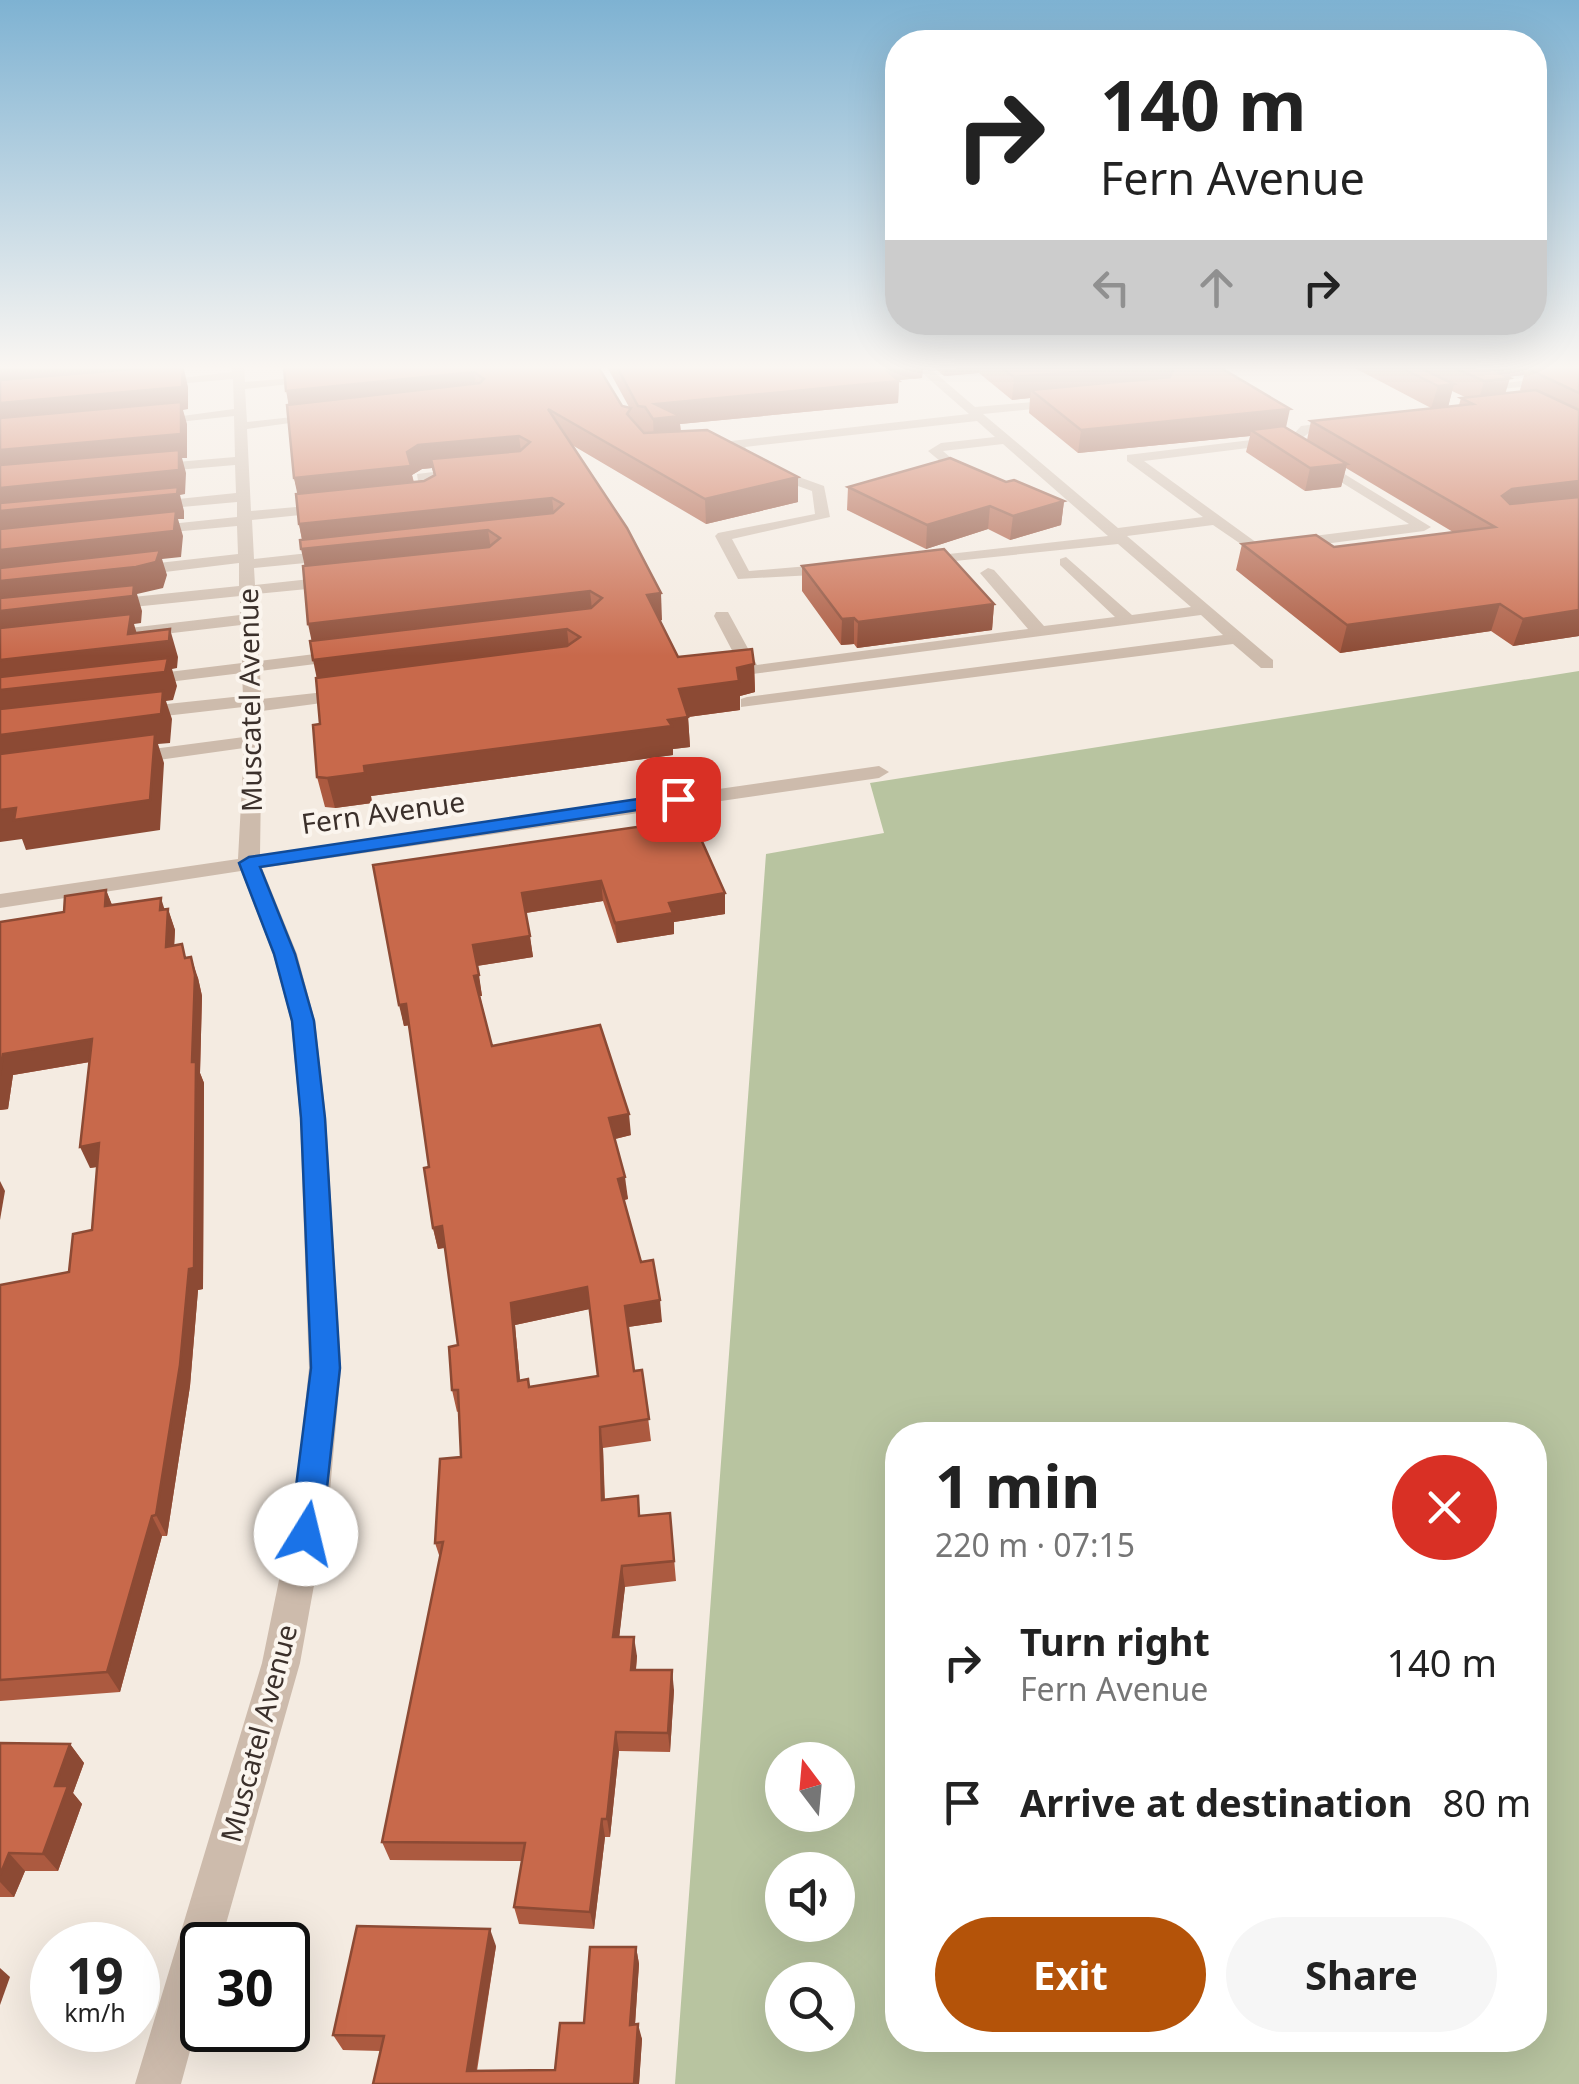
<!DOCTYPE html>
<html lang="en">
<head>
<meta charset="utf-8">
<style>
  :root { --surface:#fff; --page:#f6f6f6; --text:#222; --muted:#767676; --accent:#b45309 }
  body { margin:0; font-family:"Noto Sans",sans-serif; background:var(--page); color:var(--text); height:100vh; display:flex; flex-direction:column; font-size:38px; white-space:nowrap }
  * { box-sizing:border-box; margin:0 }
  p { font-size:32px; color:var(--muted) }
  .icon { flex:none; width:55px; height:55px; fill:none; stroke:currentColor; stroke-width:2; stroke-linecap:round; stroke-linejoin:round }
  .map { position:relative; flex:1; overflow:hidden }
  .side { position:absolute; left:885px; top:1422px; width:662px; height:630px; display:flex; flex-direction:column; background:var(--surface); border-radius:40px; box-shadow:0 10px 40px #0002 }
  .side>* { flex:none }
  .banner { position:absolute; left:885px; top:30px; width:662px; height:305px; border-radius:40px; box-shadow:0 10px 40px #0002; background:#fff; color:var(--text); overflow:hidden }
  .needle { width:65px; rotate:344deg }
  .fabs { position:absolute; left:765px; top:1742px; display:grid; gap:20px }
  .fabs a { display:grid; place-items:center; width:90px; height:90px; border-radius:50%; background:var(--surface); box-shadow:0 10px 40px #0002; font-size:50px }
  .speed { position:absolute; left:30px; top:1922px; display:flex; gap:20px; font-size:50px; font-weight:700; text-align:center }
  .speed>* { display:grid; place-content:center; width:130px; height:130px; border-radius:50%; background:var(--surface); box-shadow:0 10px 40px #0002; line-height:1 }
  .speed small { font-size:25px; font-weight:400 }
  .speed .limit { border:5px solid #111; border-radius:15px; background:#fff; color:#111 }
  .pin { position:absolute; display:grid; place-items:center; width:85px; height:85px; color:#fff; margin:-42px; border-radius:20px; box-shadow:0 5px 15px #0006 }
  .me { position:absolute; width:110px; margin:-55px; rotate:9deg; stroke-linejoin:round; filter:drop-shadow(0 0 8px #0008) }
  .turn { display:flex; align-items:center; gap:35px; height:210px; padding:0 50px; font-size:45px }
  .turn .icon { width:130px; height:130px; stroke-width:2.5 }
  .turn b { display:block; font-size:70px; line-height:85px }
  .lanes { display:flex; align-items:center; height:95px; padding:0 50px; background:#0003; justify-content:center; gap:50px; direction:ltr }
  .lanes .off { opacity:.35 }
  .round { display:grid; place-items:center; flex:none; width:105px; height:105px; border-radius:52px; background:var(--page) }
  .head { display:flex; align-items:center; justify-content:space-between; height:170px; padding:0 50px }
  h1 { font-size:60px; font-weight:700; line-height:75px }
  .button { display:flex; gap:20px; margin-top:auto; padding:20px 50px }
  .button a { flex:1; height:115px; border-radius:60px; background:var(--accent); color:#fff; font-size:40px; font-weight:700; line-height:115px; text-align:center }
  .button a+a { background:var(--page); color:var(--text) }
  ul { padding:0; list-style:none }
  li { display:flex; align-items:center; gap:30px; height:140px; padding:0 50px }
  li div { flex:1 }
  li b { display:block; font-size:38px }
  li em { font-style:normal }
  .map>svg:first-child { display:block }
  .green { fill:#b8c4a0; fill-rule:evenodd }
  .lines { fill:none; stroke-linecap:round; stroke-linejoin:round }
  .minor { fill:#cdbbac; fill-rule:evenodd }
  .wall { fill:#ac5a40; fill-rule:evenodd }
  .shaded-wall { fill:#8c4a34 }
  .building { fill:#c8694b; stroke:#8c4a34; stroke-width:2.5; fill-rule:evenodd }
  .route { fill:#1a73e8; stroke:#114b97; stroke-width:2.5 }
  .labels { text-anchor:middle; dominant-baseline:central; stroke-width:8; stroke-linejoin:round; paint-order:stroke }
  .street-label { font-size:28px; fill:#3b302b; stroke:#fbf5ee }
</style>
</head>
<body>
<div class="map">
<svg width="1579" height="2084" viewBox="0 0 1579 2084">
  <rect width="100%" height="100%" fill="#f4ebe1"/>
  <!-- green -->
  <path class="green" d="M1579,671V2084H675L766,854L884,833L870,783ZM898,1435H1535V2040H898ZM782,1760H838V1815H782ZM782,1870H838V1925H782ZM782,1980H838V2035H782Z"/>
  <g class="lines">
    <!-- minor -->
    <g class="minor">
      <polygon points="232,365 244,365 245,382 319,376 325,380 245,389 247,422 320,414 326,418 247,429 251,511 330,504 337,508 330,512 252,520 254,559 336,550 344,555 336,560 254,568 255,585 338,576 346,581 338,586 256,594 259,661 347,650 356,655 347,660 260,671 261,699 352,689 361,694 352,699 262,711 260,855 879,766 889,772 879,778 262,868 297,954 315,1021 326,1118 341,1368 329,1502 300,1663 220,1945 202,1945 202,2007 181,2084 135,2084 262,1663 295,1502 309,1368 300,1118 291,1021 273,954 241,871 0,908 0,894 238,859 244,748 130,764 120,758 130,752 244,737 243,707 139,719 130,713 139,707 243,696 242,673 144,685 135,680 144,675 242,663 241,625 104,641 95,636 104,631 240,615 240,596 104,610 96,605 104,600 239,586 239,563 132,576 124,571 132,566 238,554 237,526 151,534 144,530 151,526 237,517 237,502 149,510 142,506 149,502 236,493 235,465 153,472 146,468 153,464 235,457 234,416 151,425 145,421 234,409 233,379 154,386 148,382 232,372"/>
      <polygon points="913,365 926,365 975,407 1066,399 1062,406 983,414 1118,528 1203,517 1127,461 1127,455 1293,435 1301,426 1340,421 1345,422 1345,428 1310,432 1297,442 1144,461 1257,543 1409,524 1310,463 1308,460 1315,456 1431,527 1424,531 1254,553 1213,525 1127,536 1273,660 1273,668 1261,668 1233,644 741,707 741,699 747,697 1223,635 1201,615 745,675 714,616 716,612 728,612 757,665 1028,629 980,573 988,568 994,570 1044,626 1115,617 1060,565 1060,559 1066,557 1132,615 1191,607 1118,544 916,565 916,559 922,557 1108,536 1003,444 943,451 976,480 976,486 971,487 928,451 941,443 995,437 977,421 745,447 754,461 824,486 830,517 732,539 749,571 832,564 840,569 832,574 738,579 715,536 718,533 815,514 812,491 744,467 731,441 969,414"/>
      <polygon points="1579,373 1579,381 1491,390 1485,386"/>
      <polygon points="466,468 471,469 471,475 430,480 433,501 414,504 407,500 420,495 417,474"/>
    </g>
  </g>
  <!-- wall -->
  <g class="wall">
    <path d="M285,365H597L622,406L629,407L606,365H923L922,378L898,380L899,381L898,403L680,424L681,431L798,477V502L706,524L572,445L662,620L660,621L678,657L754,664L755,692L740,696V710L688,717L690,747L673,749V755L371,796L372,803L335,808L325,807L317,777L320,724L317,678L312,641L302,540L299,524L298,493L294,478ZM432,468L434,475L424,481L414,482L412,475L422,469Z"/>
    <path d="M931,365H1216L1286,427L1307,440L1311,421L1431,408L1349,365H1579V636L1513,646L1491,631L1340,653L1236,570L1242,544L1334,547L1453,532L1346,468L1341,487L1305,491L1246,452L1250,436L1078,453L1029,413L1030,398L1012,400L979,373L944,376ZM1524,375L1520,390L1522,392L1505,393L1507,377ZM1452,391L1465,397L1461,398L1459,405L1448,407Z"/>
    <polygon points="1006,482 1064,501 1061,525 1010,540 988,529 926,549 847,510 848,487"/>
    <polygon points="802,566 994,604 992,630 857,648 854,644 841,645 802,591"/>
    <path d="M692,819L725,914L674,922V934L617,943L603,901L526,913L533,957L477,966L482,996H480L492,1046L631,1135L615,1139L628,1199L624,1200L641,1262L662,1322L628,1327L634,1371L642,1370L651,1441L603,1448L605,1499L638,1496L640,1516L670,1513L676,1581L625,1587L619,1637L637,1656L636,1670L674,1690L670,1752L619,1751L610,1837H605L594,1929L519,1924L514,1907L522,1861L390,1860L382,1842L440,1558L435,1543L461,1457L459,1411L457,1412L452,1390L458,1345L445,1248L438,1249L433,1228L429,1167L409,1025L404,1026L373,865ZM589,1309L598,1376L530,1387L528,1379L520,1381L515,1325Z"/>
    <polygon points="106,890 112,905 168,909 175,930 174,946 187,958 198,978 202,996 200,1073 204,1083 203,1289 198,1290 190,1386 167,1536 162,1536 120,1692 0,1701 0,1285 69,1272 92,1230 97,1167 90,1168 90,1062 13,1075 8,1109 0,1110 64,912"/>
    <polygon points="0,1743 70,1744 84,1763 73,1793 82,1804 58,1871 25,1871 14,1897 0,1897"/>
    <polygon points="496,1946 477,2071 555,2070 584,2023 636,1947 639,1964 635,2024 642,2039 639,2084 373,2084 380,2051 343,2050 333,2035"/>
  </g>
  <!-- shaded-wall -->
  <g class="shaded-wall">
    <polygon points="0,365 149,365 147,375 0,387"/>
    <polygon points="183,365 188,387 188,409 183,410 187,424 187,458 182,458 186,473 185,494 180,495 184,511 184,519 178,519 183,536 181,557 162,559 167,575 163,588 137,594 142,611 141,623 134,624 139,641 170,629 178,657 177,668 172,669 177,686 173,700 166,701 172,719 170,743 158,744 164,763 160,830 26,850 22,839 0,842 0,403"/>
    <polygon points="875,365 923,365 922,378 874,382"/>
    <polygon points="945,365 979,365 979,373 944,376"/>
    <polygon points="1158,365 1176,365 1172,385 1031,390 1030,398 1012,400 1014,377"/>
    <polygon points="1498,365 1579,365 1526,368 1524,375 1494,378"/>
    <polygon points="474,372 477,394 291,414 286,391"/>
    <polygon points="1510,378 1503,401 1478,403 1484,381"/>
    <polygon points="899,381 898,403 680,424 681,439 654,442 653,419 655,404"/>
    <polygon points="1454,384 1448,407 1431,408 1438,386"/>
    <polygon points="1290,409 1285,432 1251,430 1250,436 1078,453 1081,430"/>
    <polygon points="519,436 522,459 422,469 412,475 415,491 299,502 294,478 407,452 418,445"/>
    <polygon points="1347,464 1341,487 1305,491 1310,468"/>
    <polygon points="798,477 798,502 706,524 705,499"/>
    <polygon points="1579,481 1579,505 1504,514 1502,496 1512,489"/>
    <polygon points="552,498 555,523 488,530 492,556 307,576 301,549 304,549 299,524"/>
    <polygon points="1064,501 1061,525 1010,540 1013,516"/>
    <polygon points="990,506 988,529 926,549 927,525"/>
    <polygon points="590,591 593,618 314,652 308,624"/>
    <polygon points="661,593 662,620 648,622 647,595"/>
    <polygon points="994,604 992,630 857,648 858,622"/>
    <polygon points="1500,604 1491,631 1340,653 1347,625"/>
    <polygon points="1579,610 1579,636 1513,646 1523,619"/>
    <polygon points="854,618 854,644 841,645 842,619"/>
    <polygon points="567,629 570,657 319,689 313,660"/>
    <polygon points="754,664 755,692 740,696 740,710 688,717 690,747 673,749 673,755 371,796 372,803 335,808 327,778 364,766 668,720 679,689 737,668"/>
    <polygon points="601,881 603,901 525,913 522,893"/>
    <polygon points="106,890 114,910 105,906"/>
    <polygon points="725,893 725,914 674,922 674,934 617,943 615,923 669,903"/>
    <polygon points="161,898 167,917 168,909 175,930 173,968 166,947 160,910"/>
    <polygon points="530,936 533,957 476,966 473,945"/>
    <polygon points="191,957 198,978 202,996 200,1073 204,1083 203,1289 198,1290 190,1386 167,1536 156,1515 192,1062"/>
    <polygon points="479,975 482,996 478,996 474,976"/>
    <polygon points="406,1004 411,1025 404,1026 399,1005"/>
    <polygon points="92,1039 101,1060 13,1075 8,1109 0,1110 0,1075 3,1054"/>
    <polygon points="629,1114 631,1135 611,1140 609,1118"/>
    <polygon points="99,1143 109,1165 90,1168 80,1147"/>
    <polygon points="625,1177 628,1199 620,1201 618,1179"/>
    <polygon points="0,1181 5,1191 0,1220"/>
    <polygon points="442,1226 447,1247 438,1249 433,1228"/>
    <polygon points="587,1287 590,1309 515,1325 522,1402 518,1381 511,1303"/>
    <polygon points="660,1300 662,1322 628,1327 625,1306"/>
    <polygon points="600,1427 603,1448 605,1520 602,1500"/>
    <polygon points="152,1516 162,1536 120,1692 107,1672"/>
    <polygon points="622,1566 625,1587 617,1657 613,1637"/>
    <polygon points="634,1637 637,1656 634,1690 631,1670"/>
    <polygon points="672,1670 674,1690 670,1752 668,1733"/>
    <polygon points="616,1732 619,1751 610,1837 607,1819"/>
    <polygon points="70,1744 84,1763 73,1793 82,1804 58,1871 43,1854 55,1786"/>
    <polygon points="602,1819 605,1837 594,1929 590,1912"/>
    <polygon points="9,1853 25,1871 14,1897 0,1882 0,1875"/>
    <polygon points="490,1929 496,1946 474,2084 467,2071"/>
    <polygon points="636,1947 639,1964 634,2040 630,2025"/>
    <polygon points="0,1968 10,1977 0,2005"/>
    <polygon points="638,2024 642,2039 639,2084 634,2084"/>
  </g>
  <!-- building -->
  <g class="building">
    <polygon points="183,365 182,387 0,403 0,380"/>
    <polygon points="304,365 597,365 622,406 631,408 627,414 644,433 707,430 798,477 705,499 548,409 627,528 661,593 647,595 678,657 752,649 754,664 737,668 739,681 679,689 688,717 668,720 672,726 364,766 365,773 327,778 317,777 313,725 320,724 316,678 567,646 580,637 567,629 313,660 310,641 591,608 602,598 590,591 308,624 303,566 489,547 500,538 488,530 301,549 300,540 553,513 563,504 552,498 299,524 296,494 424,481 435,475 431,459 520,451 530,442 519,436 418,445 407,452 411,466 294,478 287,405 480,383 484,379 474,372 286,391 284,367"/>
    <polygon points="616,365 880,365 899,381 655,404 680,416 653,419 645,407 638,406"/>
    <polygon points="998,365 1158,365 1014,377"/>
    <polygon points="1175,365 1216,365 1290,409 1081,430 1031,390 1170,377"/>
    <polygon points="1396,365 1414,365 1454,384 1438,386"/>
    <polygon points="1448,365 1483,365 1510,378 1484,381"/>
    <polygon points="1567,365 1579,365 1579,393 1526,368"/>
    <polygon points="1536,390 1579,410 1579,481 1512,489 1502,496 1510,504 1579,497 1579,610 1523,619 1500,604 1347,625 1242,544 1316,535 1334,547 1495,527 1311,421 1473,404 1461,398"/>
    <polygon points="181,402 181,434 0,450 0,418"/>
    <polygon points="1283,426 1347,464 1310,468 1251,430"/>
    <polygon points="179,450 179,470 0,488 0,465"/>
    <polygon points="950,458 1006,482 1014,480 1064,501 1013,516 990,506 927,525 848,487"/>
    <polygon points="178,487 177,494 0,511 0,503"/>
    <polygon points="176,511 174,531 0,550 0,529"/>
    <polygon points="944,549 994,604 858,622 854,618 842,619 802,566"/>
    <polygon points="160,550 156,562 136,567 0,581 0,568"/>
    <polygon points="134,585 133,596 0,611 0,598"/>
    <polygon points="131,614 128,634 170,629 169,641 0,660 0,628"/>
    <polygon points="168,658 165,672 0,690 0,677"/>
    <polygon points="163,691 161,714 0,735 0,709"/>
    <polygon points="155,734 150,800 14,820 16,808 0,810 0,754"/>
    <path d="M692,819L725,893L669,903L673,913L615,923L601,881L522,893L530,936L473,945L479,975L474,976L492,1046L600,1025L629,1114L609,1118L625,1177L618,1179L641,1262L653,1260L660,1300L625,1306L634,1371L642,1370L649,1419L600,1427L602,1500L638,1496L639,1516L670,1513L674,1561L622,1566L613,1637H634L631,1670H672L668,1733L616,1732L607,1819H602L590,1912L514,1907L525,1843L382,1842L443,1542L435,1543L440,1459L461,1457L458,1390H452L449,1347L458,1345L442,1226L433,1228L424,1168L429,1167L406,1004L399,1005L373,865ZM587,1287L598,1376L529,1387L528,1379L518,1381L511,1303Z"/>
    <polygon points="106,890 105,906 161,898 160,910 168,909 166,947 182,944 185,958 191,957 195,975 192,1062 196,1062 194,1268 189,1269 180,1365 156,1515 152,1516 107,1672 0,1680 0,1285 69,1272 73,1234 92,1230 99,1143 80,1147 92,1039 3,1054 0,1075 0,922 64,912 65,896"/>
    <polygon points="0,1743 70,1744 55,1786 68,1786 43,1854 9,1853 0,1875"/>
    <polygon points="357,1926 490,1929 467,2071 555,2070 560,2023 584,2023 590,1947 636,1947 630,2025 638,2024 634,2084 373,2084 384,2036 333,2035"/>
  </g>
  <!-- sky -->
  <linearGradient id="sky" x2="0" y2="1"><stop stop-color="#7eb2d2"/><stop offset="0.56" stop-color="#faf6f2"/><stop offset="1" stop-color="#faf6f2" stop-opacity="0"/></linearGradient>
  <rect width="1579" height="656" fill="url(#sky)"/>
  <!-- route -->
  <polygon class="route" points="678,793 684,795 684,803 260,867 295,954 314,1021 325,1118 340,1368 322,1534 317,1544 306,1548 295,1544 290,1534 311,1368 301,1118 292,1021 274,954 239,863 249,857"/>
  <g class="labels">
    <!-- street labels -->
    <g class="street-label">
      <text transform="translate(249 700) rotate(-91)">Muscatel Avenue</text>
      <text transform="translate(383 812) rotate(-8)">Fern Avenue</text>
      <text transform="translate(258 1733) rotate(-75)">Muscatel Avenue</text>
    </g>
  </g>
</svg>
<div class="fabs">
<a><svg class="needle" viewBox="-14 -14 28 28"><path d="M0-13l5 13h-10z" fill="#e53935"/><path d="M0 13l5-13h-10z" fill="#767676"/></svg></a>
<a><svg class="icon" aria-label="sound" viewBox="0 0 24 24"><path d="M4 9h4l5-4v14l-5-4H4zM17 9q2 3 0 6"/></svg></a>
<a><svg class="icon" aria-label="search" viewBox="0 0 24 24"><circle cx="10" cy="10" r="6"/><path d="M15 15l6 6"/></svg></a>
</div>
<div class="speed"><div>19<small>km/h</small></div><div class="limit">30</div></div>
<div class="pin" style="left:678px;top:799px;background:#d93025"><svg class="icon" aria-label="arrive" viewBox="0 0 24 24"><path d="M6 21V4h12l-3 4 3 4H6"/></svg></div>
<svg class="me" style="left:306px;top:1534px" viewBox="-20 -20 40 40"><circle r="19" fill="#fff"/><path d="M0-13L10 11 0 6-10 11z" fill="#1a73e8"/></svg>
<div class="banner">
<div class="turn"><svg class="icon" aria-label="right" viewBox="0 0 24 24"><path d="M7 20v-9h11M14 6l5 5-5 5"/></svg><div><b>140 m</b>Fern Avenue</div></div>
<div class="lanes"><svg class="icon off" aria-label="left" viewBox="0 0 24 24"><path d="M17 20v-9H6M10 6l-5 5 5 5"/></svg><svg class="icon off" aria-label="ahead" viewBox="0 0 24 24"><path d="M12 20V5M6 11l6-6 6 6"/></svg><svg class="icon" aria-label="right" viewBox="0 0 24 24"><path d="M7 20v-9h11M14 6l5 5-5 5"/></svg></div>
</div>
<section class="side">
<div class="head"><div><h1>1 min</h1><p>220 m · 07:15</p></div><a class="round" style="background:#d93025;color:#fff"><svg class="icon" aria-label="close" viewBox="0 0 24 24"><path d="M6 6l12 12M18 6L6 18"/></svg></a></div>
<ul>
<li><svg class="icon" aria-label="right" viewBox="0 0 24 24"><path d="M7 20v-9h11M14 6l5 5-5 5"/></svg><div><b>Turn right</b><p>Fern Avenue</p></div><em>140 m</em></li>
<li><svg class="icon" aria-label="arrive" viewBox="0 0 24 24"><path d="M6 21V4h12l-3 4 3 4H6"/></svg><div><b>Arrive at destination</b></div><em>80 m</em></li>
</ul>
<div class="button"><a>Exit</a><a>Share</a></div>
</section>
</div>
</body>
</html>
